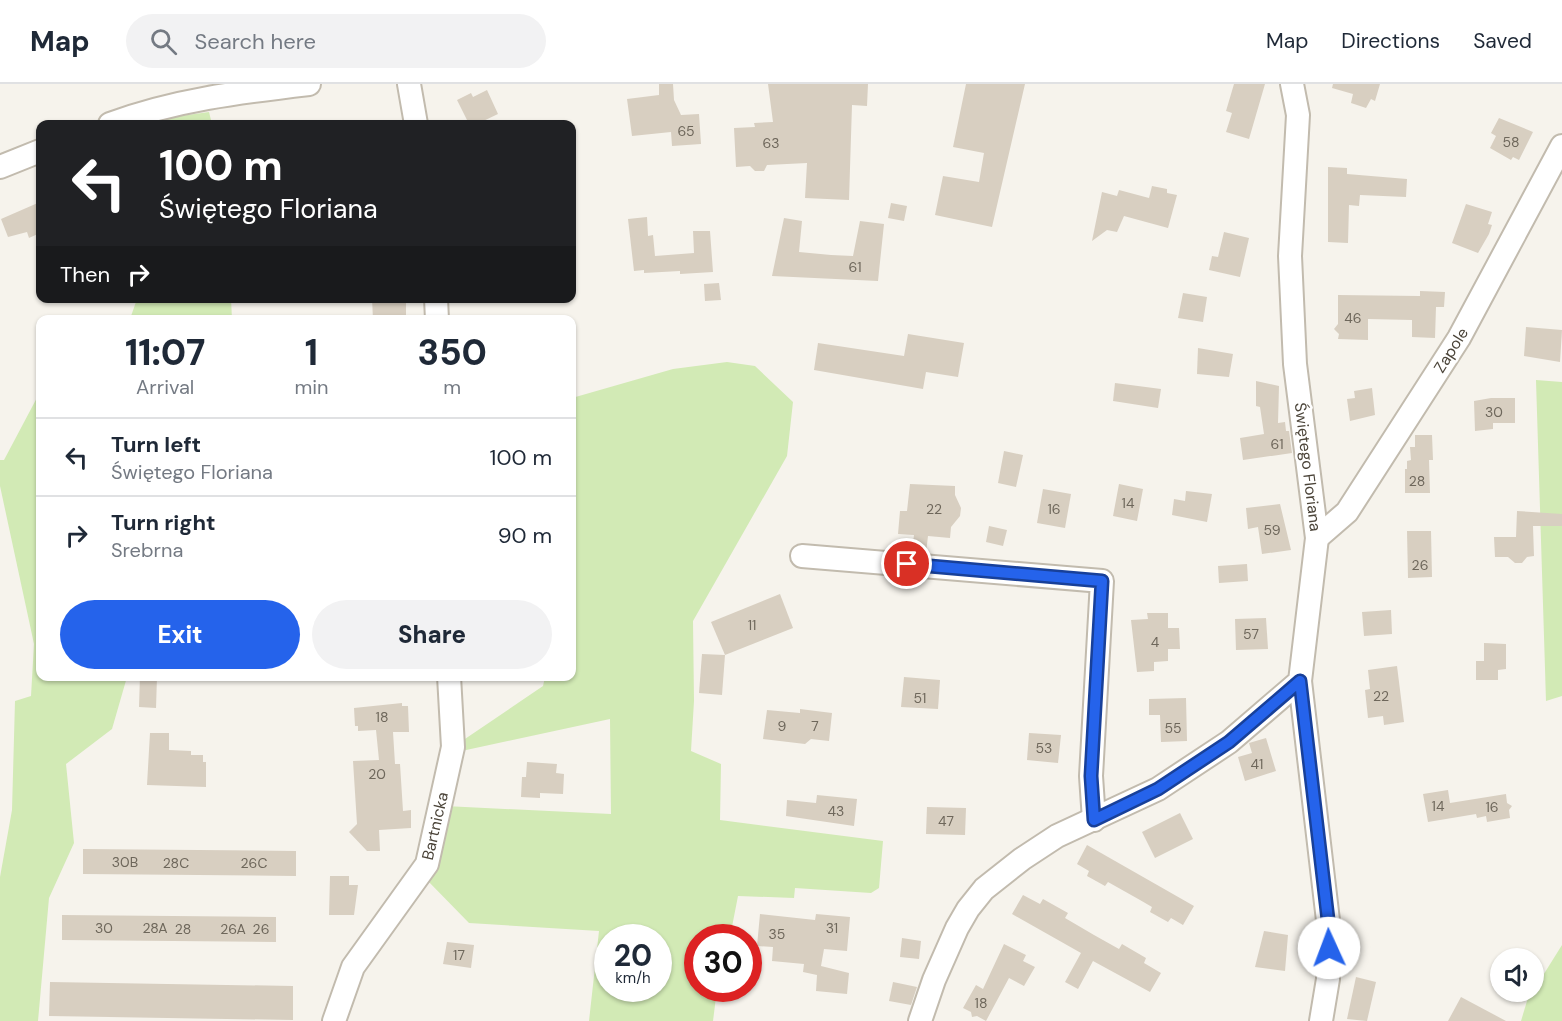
<!DOCTYPE html>
<html lang="en">
<head>
<meta charset="utf-8">
<style>
  :root { --surface:#fff; --page:#f2f2f3; --text:#1f2937; --muted:#747a83; --line:#e0e1e3; --accent:#2563eb }
  body { margin:0; font-family:"DM Sans",sans-serif; background:var(--page); color:var(--text); height:100vh; display:flex; flex-direction:column; font-size:22px; white-space:nowrap }
  * { box-sizing:border-box; margin:0 }
  p { font-size:20px; color:var(--muted) }
  .icon { flex:none; width:33px; height:33px; fill:none; stroke:currentColor; stroke-width:2; stroke-linecap:round; stroke-linejoin:round }
  .map { position:relative; flex:1; overflow:hidden }
  .side { position:absolute; left:36px; top:231px; width:540px; height:366px; display:flex; flex-direction:column; background:var(--surface); border-radius:12px; box-shadow:0 2px 4px #0004 }
  .side>* { flex:none }
  .banner { position:absolute; left:36px; top:36px; width:540px; height:183px; border-radius:12px; box-shadow:0 2px 4px #0004; background:#202124; color:#fff; overflow:hidden }
  .buttons { position:absolute; left:1490px; top:864px; display:grid; gap:12px }
  .buttons a { display:grid; place-items:center; width:54px; height:54px; border-radius:50%; background:var(--surface); box-shadow:0 2px 4px #0004; font-size:30px }
  .speed { position:absolute; left:594px; top:840px; display:flex; gap:12px; font-size:30px; font-weight:700; text-align:center }
  .speed>* { display:grid; place-content:center; width:78px; height:78px; border-radius:50%; background:var(--surface); box-shadow:0 2px 4px #0004; line-height:1 }
  .speed small { font-size:15px; font-weight:400 }
  .speed .limit { border:9px solid #d22; background:#fff; color:#111 }
  .pin { position:absolute; display:grid; place-items:center; width:51px; height:51px; color:#fff; margin:-26px; border:3px solid #fff; border-radius:50%; box-shadow:0 2px 6px #0007 }
  .me { position:absolute; width:66px; margin:-33px; rotate:358deg; stroke-linejoin:round; filter:drop-shadow(0 0 4px #0008) }
  .turn { display:flex; align-items:center; gap:21px; height:126px; padding:0 24px; font-size:27px }
  .turn .icon { width:78px; height:78px; stroke-width:2.5 }
  .turn b { display:block; font-size:42px; line-height:51px }
  .then { display:flex; align-items:center; height:57px; padding:0 24px; background:#0003; gap:12px; font-size:22px }
  .eta { display:flex; justify-content:space-evenly; align-items:center; height:102px; text-align:center }
  .eta b { font-size:36px; font-weight:800; line-height:42px }
  .action { display:flex; gap:12px; margin-top:auto; padding:12px 24px }
  .action a { flex:1; height:69px; border-radius:36px; background:var(--accent); color:#fff; font-size:24px; font-weight:800; line-height:69px; text-align:center }
  .action a+a { background:var(--page); color:var(--text) }
  ul { padding:0; list-style:none }
  li { display:flex; align-items:center; gap:18px; height:78px; padding:0 24px; border-top:2px solid var(--line) }
  li div { flex:1 }
  li b { display:block; font-size:22px }
  li em { font-style:normal }
  header { display:flex; align-items:center; gap:36px; box-sizing:border-box; height:84px; padding:0 30px; background:var(--surface); border-bottom:2px solid var(--line) }
  header strong { font-size:28px }
  nav { display:flex; gap:33px; margin-inline-start:auto; font-size:21px }
  .search { width:420px; height:54px; background:var(--page); display:flex; align-items:center; gap:15px; box-sizing:border-box; padding:0 21px; border-radius:33px; color:var(--muted); font-size:22px }
  .map>svg:first-child { display:block }
  .green { fill:#d2eab5; fill-rule:evenodd }
  .building { fill:#d8cfc1 }
  .lines { fill:none; stroke-linecap:round; stroke-linejoin:round }
  .street-casing { stroke:#c2bbae; stroke-width:26 }
  .street { stroke:#fff; stroke-width:22 }
  .route-casing { stroke:#184099; stroke-width:15 }
  .route { stroke:#2563eb; stroke-width:10 }
  .labels { text-anchor:middle; dominant-baseline:central; stroke-width:5; stroke-linejoin:round; paint-order:stroke }
  .number-label { font-size:14px; fill:#6e675b }
  .street-label { font-size:16px; fill:#4b4439; stroke:#fff }
</style>
</head>
<body>
<header>
<strong>Map</strong>
<div class="search"><svg class="icon" aria-label="search" viewBox="0 0 24 24"><circle cx="10" cy="10" r="6"/><path d="M15 15l6 6"/></svg>Search here</div>
<nav><a>Map</a><a>Directions</a><a>Saved</a></nav>
</header>
<div class="map">
<svg width="1562" height="937" viewBox="0 0 1562 937">
  <rect width="100%" height="100%" fill="#f6f3ec"/>
  <!-- green -->
  <g class="green">
    <polygon points="209,28 212,40 152,40 152,36"/>
    <polygon points="137,215 231,215 232,235 130,235"/>
    <path d="M727,278L755,282L793,318L787,372L693,537L694,617L691,667L721,680L720,736L883,757L879,804L871,809L795,804L794,814L738,812L730,853L698,854V904L717,905L713,937H589L599,847L469,839L426,795L445,722L611,730L610,635L457,668L459,659L543,602L545,593L572,592V314L673,285ZM608,854H658V904H608Z"/>
    <polygon points="1536,296 1562,298 1562,612 1546,617"/>
    <polygon points="40,308 40,592 127,593 112,645 66,680 74,759 49,814 38,937 0,937 0,793 12,726 15,617 31,612 34,560 0,402 0,376 4,376"/>
    <polygon points="1562,861 1562,937 1521,937 1527,917"/>
  </g>
  <!-- building -->
  <g class="building">
    <polygon points="659,0 673,0 674,16 681,31 699,30 701,60 672,62 671,48 632,52 627,15 659,11"/>
    <polygon points="768,0 868,0 867,22 852,21 849,116 805,114 807,79 767,81 764,87 755,87 750,82 736,83 734,44 755,43 754,39 773,38"/>
    <polygon points="966,0 1025,0 992,143 935,131 943,92 979,98 984,69 953,63"/>
    <polygon points="1234,0 1265,0 1249,55 1226,48 1232,29 1226,27"/>
    <polygon points="1333,0 1380,0 1375,17 1371,15 1366,24 1351,19 1353,10 1332,4"/>
    <polygon points="487,6 498,30 477,40 469,40 457,16 471,9 473,13"/>
    <polygon points="1499,34 1533,48 1519,76 1513,73 1511,76 1490,64 1496,52 1491,49"/>
    <polygon points="1328,83 1347,84 1347,90 1407,95 1406,113 1360,111 1359,122 1349,121 1348,159 1328,158"/>
    <polygon points="1152,102 1167,105 1167,109 1177,111 1168,144 1124,132 1117,148 1107,146 1092,157 1102,108 1117,112 1119,106 1149,114"/>
    <polygon points="40,118 40,149 29,154 27,148 8,153 1,135"/>
    <polygon points="891,119 907,122 904,137 888,134"/>
    <polygon points="1466,120 1492,128 1488,140 1492,141 1489,150 1478,169 1452,159"/>
    <polygon points="647,133 648,152 653,151 655,172 694,169 693,147 710,147 713,188 680,190 680,187 644,189 644,186 634,187 628,135"/>
    <polygon points="784,134 802,137 799,168 831,171 853,172 860,137 884,140 878,197 772,192"/>
    <polygon points="1224,148 1249,154 1240,193 1209,186 1212,172 1218,173"/>
    <polygon points="719,199 721,216 705,217 704,200"/>
    <polygon points="1420,207 1445,208 1444,223 1436,223 1435,254 1412,253 1412,236 1368,235 1368,256 1338,255 1339,250 1334,245 1338,240 1338,211 1420,212"/>
    <polygon points="1183,209 1207,213 1203,238 1178,234"/>
    <polygon points="372,214 406,214 406,231 395,232 395,236 373,236"/>
    <polygon points="1526,243 1562,246 1560,278 1524,272"/>
    <polygon points="908,250 964,259 958,293 926,288 923,305 814,286 818,259 904,272"/>
    <polygon points="1198,264 1233,270 1229,293 1197,290"/>
    <polygon points="1256,297 1279,302 1278,339 1285,338 1286,347 1289,347 1292,369 1243,376 1240,354 1264,350 1260,323 1256,322"/>
    <polygon points="1115,299 1161,305 1158,324 1113,317"/>
    <polygon points="1372,304 1375,331 1350,337 1347,315 1355,314 1354,307"/>
    <polygon points="1491,314 1515,314 1515,339 1493,339 1493,345 1475,347 1474,317"/>
    <polygon points="1415,351 1432,351 1433,376 1429,376 1430,409 1405,409 1405,385 1407,385 1407,377 1411,376 1410,363 1415,363"/>
    <polygon points="1004,367 1023,371 1016,403 998,399"/>
    <polygon points="910,400 955,402 955,411 961,424 960,432 951,443 950,454 928,452 926,469 912,468 914,451 898,450 900,427 907,427"/>
    <polygon points="1119,400 1143,405 1137,437 1113,432"/>
    <polygon points="1043,405 1071,410 1065,444 1037,439"/>
    <polygon points="1186,407 1212,410 1207,438 1172,431 1174,415 1185,417"/>
    <polygon points="1280,420 1291,466 1262,470 1258,443 1248,445 1246,424"/>
    <polygon points="1517,427 1562,430 1562,442 1533,442 1534,472 1527,473 1522,479 1515,479 1508,473 1495,473 1494,453 1516,453"/>
    <polygon points="989,442 1007,446 1003,462 986,458"/>
    <polygon points="1407,447 1431,447 1432,493 1408,494"/>
    <polygon points="1247,480 1248,497 1219,499 1218,482"/>
    <polygon points="780,510 793,544 725,571 711,538"/>
    <polygon points="1391,526 1392,550 1364,552 1362,528"/>
    <polygon points="1147,529 1168,529 1168,544 1179,544 1180,565 1168,565 1168,577 1154,578 1154,587 1137,588 1131,536 1148,535"/>
    <polygon points="1266,534 1268,565 1236,566 1235,535"/>
    <polygon points="1484,559 1506,560 1506,585 1498,586 1498,596 1476,596 1476,577 1484,577"/>
    <polygon points="702,570 725,571 722,611 699,609"/>
    <polygon points="1397,582 1404,638 1384,641 1383,632 1368,634 1365,606 1370,605 1368,586"/>
    <polygon points="140,592 157,592 156,624 139,623"/>
    <polygon points="904,593 940,596 938,625 901,623"/>
    <polygon points="1186,614 1187,657 1161,658 1160,631 1149,631 1149,615"/>
    <polygon points="402,619 402,622 408,622 409,648 393,648 395,680 400,680 403,727 411,726 411,744 379,746 380,767 367,767 349,748 357,740 353,677 379,676 376,646 358,647 358,642 355,642 354,624"/>
    <polygon points="800,625 832,629 829,657 811,655 805,660 763,655 767,626 800,629"/>
    <polygon points="150,649 169,649 169,666 191,667 191,671 203,671 203,678 206,678 206,703 147,701"/>
    <polygon points="1029,649 1061,651 1058,679 1027,676"/>
    <polygon points="1266,654 1276,687 1245,697 1238,673 1252,669 1249,659"/>
    <polygon points="527,678 557,680 556,689 564,690 563,710 540,709 540,714 521,713 522,693 526,693"/>
    <polygon points="1448,706 1450,719 1506,710 1507,719 1512,722 1509,726 1510,734 1487,738 1486,732 1477,734 1476,730 1428,738 1423,710"/>
    <polygon points="817,711 857,715 854,742 786,732 787,716 816,719"/>
    <polygon points="927,723 966,724 965,751 926,750"/>
    <polygon points="1180,729 1193,755 1155,774 1142,748"/>
    <polygon points="1087,761 1194,822 1183,841 1171,834 1168,838 1150,828 1152,823 1140,816 1108,798 1105,802 1087,792 1089,787 1077,780"/>
    <polygon points="83,765 296,767 296,792 83,790"/>
    <polygon points="330,792 349,792 349,801 358,801 354,831 329,831"/>
    <polygon points="1023,811 1040,820 1043,815 1068,829 1065,834 1094,851 1119,865 1122,860 1146,874 1144,879 1161,889 1150,908 1093,877 1078,905 1065,898 1081,869 1012,830"/>
    <polygon points="760,830 815,836 816,830 850,833 847,867 824,865 821,882 849,889 847,910 816,907 817,891 803,888 804,880 772,877 773,863 757,862"/>
    <polygon points="62,831 276,833 276,858 62,856"/>
    <polygon points="1264,847 1288,851 1285,887 1255,883"/>
    <polygon points="902,854 921,857 919,875 900,873"/>
    <polygon points="447,858 474,861 471,884 443,880"/>
    <polygon points="1004,860 1026,871 1023,877 1035,883 1024,902 1009,894 986,937 977,932 972,933 971,928 963,924 976,901 983,905"/>
    <polygon points="1356,893 1376,898 1367,937 1347,935"/>
    <polygon points="50,898 293,902 293,936 49,932"/>
    <polygon points="893,898 917,903 911,921 889,917"/>
    <polygon points="1461,913 1506,937 1448,937"/>
  </g>
  <g class="lines">
    <defs>
      <g id="street">
        <polyline points="409,0 416,40"/>
        <path d="M110,40C174,16 241,8 309,0"/>
        <polyline points="0,83 40,67"/>
        <polyline points="436,214 437,236"/>
        <polyline points="1317,454 1347,428 1459,254 1562,62"/>
        <polyline points="802,472 1102,497 1091,692 1094,736"/>
        <polyline points="1300,597 1329,845 1328,895 1321,937"/>
        <polyline points="334,937 353,883 427,780 453,663 449,592"/>
        <polyline points="920,937 934,896 957,844 968,825 984,805 1022,775 1057,752 1158,705 1229,658 1300,597 1317,454 1295,280 1290,172 1298,31 1292,0"/>
      </g>
    </defs>
    <!-- street casing -->
    <use href="#street" class="street-casing"/>
    <!-- street -->
    <use href="#street" class="street"/>
  </g>
  <g class="lines">
    <defs>
      <polyline id="route" points="907,480 1102,497 1091,692 1094,736 1158,705 1229,658 1300,597 1329,844 1329,864"/>
    </defs>
    <!-- route casing -->
    <use href="#route" class="route-casing"/>
    <!-- route -->
    <use href="#route" class="route"/>
  </g>
  <g class="labels">
    <!-- number labels -->
    <g class="number-label">
      <text x="686" y="47">65</text>
      <text x="1511" y="58">58</text>
      <text x="771" y="59">63</text>
      <text x="855" y="183">61</text>
      <text x="1353" y="234">46</text>
      <text x="1494" y="328">30</text>
      <text x="1277" y="360">61</text>
      <text x="1417" y="397">28</text>
      <text x="1128" y="419">14</text>
      <text x="934" y="425">22</text>
      <text x="1054" y="425">16</text>
      <text x="1272" y="446">59</text>
      <text x="1420" y="481">26</text>
      <text x="752" y="541">11</text>
      <text x="1251" y="550">57</text>
      <text x="1155" y="558">4</text>
      <text x="1381" y="612">22</text>
      <text x="920" y="614">51</text>
      <text x="382" y="633">18</text>
      <text x="782" y="642">9</text>
      <text x="815" y="642">7</text>
      <text x="1173" y="644">55</text>
      <text x="1044" y="664">53</text>
      <text x="1257" y="680">41</text>
      <text x="377" y="690">20</text>
      <text x="1438" y="722">14</text>
      <text x="1492" y="723">16</text>
      <text x="836" y="727">43</text>
      <text x="946" y="737">47</text>
      <text x="125" y="778">30B</text>
      <text x="176" y="779">28C</text>
      <text x="254" y="779">26C</text>
      <text x="104" y="844">30</text>
      <text x="155" y="844">28A</text>
      <text x="832" y="844">31</text>
      <text x="183" y="845">28</text>
      <text x="233" y="845">26A</text>
      <text x="261" y="845">26</text>
      <text x="777" y="850">35</text>
      <text x="459" y="871">17</text>
      <text x="981" y="919">18</text>
    </g>
    <!-- street labels -->
    <g class="street-label">
      <text transform="translate(1451 266) rotate(-58)">Zapole</text>
      <text transform="translate(1308 383) rotate(83)">Świętego Floriana</text>
      <text transform="translate(435 742) rotate(-77)">Bartnicka</text>
    </g>
  </g>
</svg>
<div class="buttons">
<a><svg class="icon" aria-label="sound" viewBox="0 0 24 24"><path d="M4 9h4l5-4v14l-5-4H4zM17 9q2 3 0 6"/></svg></a>
</div>
<div class="speed"><div>20<small>km/h</small></div><div class="limit">30</div></div>
<div class="pin" style="left:907px;top:480px;background:#d93025"><svg class="icon" aria-label="arrive" viewBox="0 0 24 24"><path d="M6 21V4h12l-3 4 3 4H6"/></svg></div>
<svg class="me" style="left:1329px;top:864px" viewBox="-20 -20 40 40"><circle r="19" fill="#fff"/><path d="M0-13L10 11 0 6-10 11z" fill="#2563eb"/></svg>
<div class="banner">
<div class="turn"><svg class="icon" aria-label="left" viewBox="0 0 24 24"><path d="M17 20v-9H6M10 6l-5 5 5 5"/></svg><div><b>100 m</b>Świętego Floriana</div></div>
<div class="then">Then<svg class="icon" aria-label="right" viewBox="0 0 24 24"><path d="M7 20v-9h11M14 6l5 5-5 5"/></svg></div>
</div>
<section class="side">
<div class="eta">
<div><b>11:07</b><p>Arrival</p></div>
<div><b>1</b><p>min</p></div>
<div><b>350</b><p>m</p></div>
</div>
<ul>
<li><svg class="icon" aria-label="left" viewBox="0 0 24 24"><path d="M17 20v-9H6M10 6l-5 5 5 5"/></svg><div><b>Turn left</b><p>Świętego Floriana</p></div><em>100 m</em></li>
<li><svg class="icon" aria-label="right" viewBox="0 0 24 24"><path d="M7 20v-9h11M14 6l5 5-5 5"/></svg><div><b>Turn right</b><p>Srebrna</p></div><em>90 m</em></li>
</ul>
<div class="action"><a>Exit</a><a>Share</a></div>
</section>
</div>
</body>
</html>
